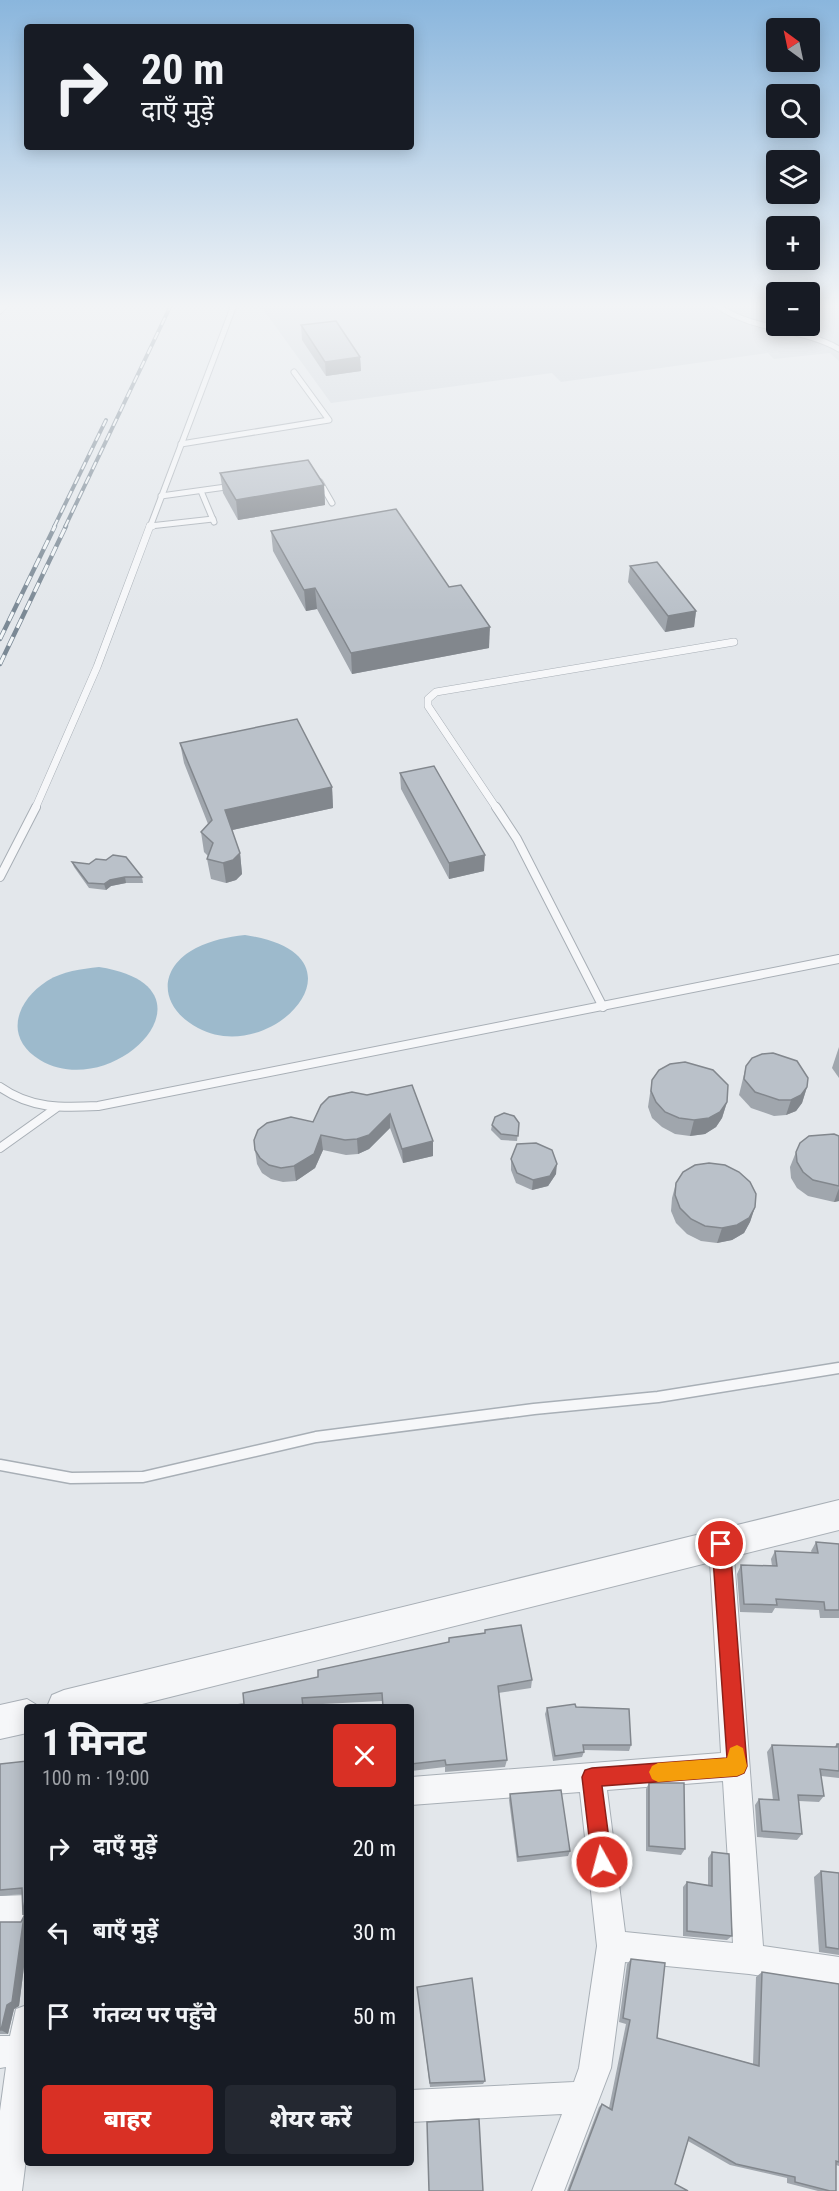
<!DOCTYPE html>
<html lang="hi">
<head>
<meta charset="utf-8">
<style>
  :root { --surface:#171b24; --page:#242831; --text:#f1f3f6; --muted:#9ea1a6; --accent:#d93025 }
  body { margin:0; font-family:"Roboto Condensed","Noto Sans Devanagari",sans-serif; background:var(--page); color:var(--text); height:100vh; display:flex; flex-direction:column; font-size:22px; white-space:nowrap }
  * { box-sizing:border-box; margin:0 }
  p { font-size:20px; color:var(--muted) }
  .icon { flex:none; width:33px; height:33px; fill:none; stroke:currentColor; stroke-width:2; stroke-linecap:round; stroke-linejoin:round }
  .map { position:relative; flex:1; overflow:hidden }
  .sheet { position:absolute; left:24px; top:1704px; width:390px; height:462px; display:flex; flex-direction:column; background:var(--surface); border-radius:6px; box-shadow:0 3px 15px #0003 }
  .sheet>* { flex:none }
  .guide { position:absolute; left:24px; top:24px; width:390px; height:126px; border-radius:6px; box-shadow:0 3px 15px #0003; background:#171b24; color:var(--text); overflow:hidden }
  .needle { width:39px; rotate:327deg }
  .tools { position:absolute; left:766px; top:18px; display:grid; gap:12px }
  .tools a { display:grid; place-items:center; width:54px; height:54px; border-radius:6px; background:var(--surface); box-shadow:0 3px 15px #0003; font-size:30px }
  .pin { position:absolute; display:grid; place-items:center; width:51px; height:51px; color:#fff; margin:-26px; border:3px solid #fff; border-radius:50%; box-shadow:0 2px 6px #0007 }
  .me { position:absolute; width:66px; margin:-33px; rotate:353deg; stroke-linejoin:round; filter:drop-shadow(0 0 4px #0008) }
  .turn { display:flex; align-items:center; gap:21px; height:126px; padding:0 18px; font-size:27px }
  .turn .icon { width:78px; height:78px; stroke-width:2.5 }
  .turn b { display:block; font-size:42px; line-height:51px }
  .round { display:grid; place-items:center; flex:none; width:63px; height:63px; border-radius:6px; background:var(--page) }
  .head { display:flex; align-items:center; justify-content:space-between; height:102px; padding:0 18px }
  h1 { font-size:36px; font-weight:800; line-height:45px }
  .button { display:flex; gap:12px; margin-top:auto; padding:12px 18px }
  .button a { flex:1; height:69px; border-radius:6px; background:var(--accent); color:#fff; font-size:24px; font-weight:800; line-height:69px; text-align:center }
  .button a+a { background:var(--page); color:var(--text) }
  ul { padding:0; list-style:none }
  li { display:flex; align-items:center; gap:18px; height:84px; padding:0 18px }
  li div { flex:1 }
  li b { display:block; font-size:22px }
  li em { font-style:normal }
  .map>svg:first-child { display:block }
  .built { fill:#d1d7dd }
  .water { fill:#9dbacc }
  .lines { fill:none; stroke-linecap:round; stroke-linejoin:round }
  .service-far3-casing { stroke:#a8afb6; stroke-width:7 }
  .service-far2-casing { stroke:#a8afb6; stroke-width:8 }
  .service-far1-casing { stroke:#a8afb6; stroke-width:10 }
  .service-casing { stroke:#a8afb6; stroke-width:13 }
  .minor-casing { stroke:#a8afb6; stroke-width:2 }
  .tertiary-casing { stroke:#a8afb6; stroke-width:2 }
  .service-far3 { stroke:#f6f7f9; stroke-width:5 }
  .service-far2 { stroke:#f6f7f9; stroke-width:7 }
  .service-far1 { stroke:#f6f7f9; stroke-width:8 }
  .service { stroke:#f6f7f9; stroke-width:10 }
  .minor { fill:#f6f7f9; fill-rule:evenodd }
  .tertiary { fill:#f6f7f9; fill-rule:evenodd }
  .rail-far1-casing { stroke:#7b8995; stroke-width:4 }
  .rail-casing { stroke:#7b8995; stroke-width:4.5 }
  .rail-far1 { stroke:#f2f6f8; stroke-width:2; stroke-dasharray:8; stroke-linecap:butt }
  .rail { stroke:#f2f6f8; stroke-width:3; stroke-dasharray:10; stroke-linecap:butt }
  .wall { fill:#a0a6ad }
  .shaded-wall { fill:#82878d }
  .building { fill:#bac1c9; stroke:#82878d; stroke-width:1.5 }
  .route { fill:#d93025; stroke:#8d1f18; stroke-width:1.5 }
  .slow { fill:#f59e0b }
</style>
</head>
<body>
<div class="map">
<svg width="839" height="2191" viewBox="0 0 839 2191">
  <rect width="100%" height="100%" fill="#e3e7eb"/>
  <!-- built -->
  <polygon class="built" points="260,305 777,305 777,326 810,326 810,305 839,305 839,361 830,353 774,359 768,353 561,382 552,373 331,403"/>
  <!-- water -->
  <g class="water">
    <path d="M245,935C377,954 272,1068 198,1028C160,1008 156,969 196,948C212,940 227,937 245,935Z"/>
    <path d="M99,967C228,987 114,1104 40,1060C4,1038 15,1002 47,981C63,971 81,969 99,967Z"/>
  </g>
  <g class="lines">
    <defs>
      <g id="service-far3">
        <path d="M716,305C753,331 800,327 839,349"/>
        <polyline points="181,444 329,420 294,372"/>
        <polyline points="320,482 332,503"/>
        <polyline points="201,491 214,522"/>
        <polyline points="161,496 233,486"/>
        <polyline points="150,526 213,519"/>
        <polyline points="150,527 234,305"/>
      </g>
      <g id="service-far2">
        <polyline points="150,526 152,526"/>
        <polyline points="35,809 97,667 150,526"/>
        <polyline points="497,809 428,706 428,699 436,692 734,642"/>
      </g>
      <g id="service-far1">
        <polyline points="496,807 517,839 603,1007"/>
        <polyline points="0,877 36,807"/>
        <path d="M0,1087C31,1109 62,1108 98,1106L839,959"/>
        <polyline points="0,1148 56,1108"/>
      </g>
      <polyline id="service" points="0,1465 71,1478 143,1477 316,1437 534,1409 658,1397 839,1368"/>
      <g id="minor">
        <polygon points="0,305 9,305 0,314"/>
        <path d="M721,1532L730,1535L733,1544L763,1946L839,1957V1987L749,1974L625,1962L611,2068L564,2191H532L562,2114L411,2122V2090L574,2082L579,2068L597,1946L580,1792L411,1805V1777L721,1753L709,1544L712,1535ZM723,1781L733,1943L625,1932L607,1790Z"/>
        <polygon points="27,1895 27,1925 0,1926 0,1896"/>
        <polygon points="27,2005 27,2151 22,2191 0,2191 0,2111 6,2067 0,2068 0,2036 10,2036 16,2009"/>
      </g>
      <g id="tertiary">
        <polygon points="839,1500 839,1530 130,1707 47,1707 52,1695 64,1690"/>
        <polygon points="27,1699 40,1707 27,1707 27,1733 0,1739 0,1705"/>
      </g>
    </defs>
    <!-- service-far3 casing -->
    <use href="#service-far3" class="service-far3-casing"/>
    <!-- service-far2 casing -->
    <use href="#service-far2" class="service-far2-casing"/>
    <!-- service-far1 casing -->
    <use href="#service-far1" class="service-far1-casing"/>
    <!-- service casing -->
    <use href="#service" class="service-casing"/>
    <!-- minor casing -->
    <use href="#minor" class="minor-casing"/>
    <!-- tertiary casing -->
    <use href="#tertiary" class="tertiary-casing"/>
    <!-- service-far3 -->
    <use href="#service-far3" class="service-far3"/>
    <!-- service-far2 -->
    <use href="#service-far2" class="service-far2"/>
    <!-- service-far1 -->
    <use href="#service-far1" class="service-far1"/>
    <!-- service -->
    <use href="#service" class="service"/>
    <!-- minor -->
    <use href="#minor" class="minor"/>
    <!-- tertiary -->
    <use href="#tertiary" class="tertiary"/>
    <defs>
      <g id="rail-far1">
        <polyline points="54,527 106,420"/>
        <polyline points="65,527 171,305"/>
      </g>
      <g id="rail">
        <polyline points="0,639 55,526"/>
        <polyline points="0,664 66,526"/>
      </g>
    </defs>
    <!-- rail-far1 casing -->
    <use href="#rail-far1" class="rail-far1-casing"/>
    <!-- rail casing -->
    <use href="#rail" class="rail-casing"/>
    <!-- rail-far1 -->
    <use href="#rail-far1" class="rail-far1"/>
    <!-- rail -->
    <use href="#rail" class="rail"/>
  </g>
  <!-- wall -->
  <g class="wall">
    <polygon points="301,325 360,357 361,371 326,376 302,340"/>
    <polygon points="220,473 324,485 325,505 238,520 223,493"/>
    <polygon points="271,531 489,648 352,674 317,609 306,611 273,551"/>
    <polygon points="630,566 696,611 694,627 665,632 628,582"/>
    <polygon points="180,743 332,787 333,808 232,830 240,853 242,874 236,880 226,883 211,879 207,859 208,856 204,852 201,832 208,824 184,763"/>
    <polygon points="400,773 484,871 449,879 401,789"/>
    <polygon points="72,862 142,877 143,883 126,883 111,886 106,890 89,888 74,867"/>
    <polygon points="839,1047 839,1078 832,1068"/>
    <polygon points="746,1066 807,1087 802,1103 796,1111 786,1115 774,1116 751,1108 739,1095"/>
    <polygon points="652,1080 727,1102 722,1118 716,1127 705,1134 690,1136 675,1134 662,1127 652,1118 648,1107"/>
    <polygon points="412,1085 433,1156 403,1163 390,1128 369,1149 358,1154 346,1155 323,1150 315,1168 296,1181 283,1182 271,1179 262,1173 257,1164 255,1150 313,1122 367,1095"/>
    <polygon points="519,1123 517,1141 501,1140 491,1130 492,1125"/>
    <polygon points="839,1136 839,1201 834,1202 808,1196 797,1188 791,1178 790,1167 796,1152"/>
    <polygon points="511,1159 556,1174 548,1186 532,1190 516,1183 511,1170"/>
    <polygon points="676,1183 755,1207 750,1222 744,1233 732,1240 717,1243 701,1241 687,1234 676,1223 671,1211 672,1198"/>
    <polygon points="816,1542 839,1544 839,1618 820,1618 819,1610 775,1608 772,1613 740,1612 737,1574 741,1565 772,1566 771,1559 775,1551 812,1553 811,1551"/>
    <polygon points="485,1630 532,1680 531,1688 498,1693 507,1760 505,1767 445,1772 445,1767 411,1771 411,1707 382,1701 303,1705 244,1704 318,1677 449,1642 449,1638 485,1633"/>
    <polygon points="576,1707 631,1745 629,1751 584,1750 584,1752 582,1757 553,1761 545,1714 547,1708"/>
    <polygon points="837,1744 839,1744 839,1778 821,1776 824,1796 819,1802 799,1801 802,1834 797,1840 757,1837 755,1805 759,1799 773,1800 767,1752 772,1745 834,1747"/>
    <polygon points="27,1761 27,1918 23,1915 22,1894 0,1896 0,1764"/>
    <polygon points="649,1783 685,1849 681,1855 646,1851 646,1789"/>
    <polygon points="510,1794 570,1851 568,1856 517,1862 509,1800"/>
    <polygon points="712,1852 732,1936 727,1940 683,1936 683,1887 687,1882 708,1885 708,1858"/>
    <polygon points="821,1871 839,1873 839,1955 819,1952 814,1877"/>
    <polygon points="27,1919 27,1943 19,2006 14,2009 8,2034 0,2034 0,1922 21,1922"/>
    <polygon points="631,1959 657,2038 753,2064 756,1977 762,1972 839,1984 839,2166 836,2165 836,2191 818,2191 787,2183 787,2178 730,2165 688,2141 675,2184 688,2191 567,2191 599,2107 602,2104 609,2108 626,2024 619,2022 627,1964"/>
    <polygon points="417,1987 485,2081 483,2084 430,2087"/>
  </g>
  <!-- shaded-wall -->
  <g class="shaded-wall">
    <polygon points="360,357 361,371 326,376 325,362"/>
    <polygon points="324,485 325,505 238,520 236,500"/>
    <polygon points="315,588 317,609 306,611 304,590"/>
    <polygon points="696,611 694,627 665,632 668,616"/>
    <polygon points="490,627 489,648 352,674 351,653"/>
    <polygon points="332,787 333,808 228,831 225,810"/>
    <polygon points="240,853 242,874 236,880 226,883 223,863"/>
    <polygon points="485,855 484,871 449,879 449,863"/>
    <polygon points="125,877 126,883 111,886 106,890 104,884 110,880"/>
    <polygon points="807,1087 802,1103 796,1111 786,1115 791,1100"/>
    <polygon points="727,1102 722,1118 716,1127 705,1134 690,1136 694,1120"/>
    <polygon points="390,1114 390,1128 369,1149 358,1154 357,1139"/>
    <polygon points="321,1135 323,1150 315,1168 296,1181 294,1166"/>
    <polygon points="433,1141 433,1156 403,1163 402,1149"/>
    <polygon points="557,1164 556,1174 548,1186 532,1190 533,1180"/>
    <polygon points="839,1188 839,1201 834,1202"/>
    <polygon points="755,1207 750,1222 744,1233 732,1240 717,1243 722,1228"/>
    <polygon points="27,1884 27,1918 23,1915"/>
    <polygon points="24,1916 27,1919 27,1943 19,2006 14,2009 8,2034 1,2030"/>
  </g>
  <!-- building -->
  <g class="building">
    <polygon points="336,321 360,357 325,362 301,325"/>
    <polygon points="308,460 324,485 236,500 220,473"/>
    <polygon points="396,509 449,587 461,585 490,627 351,653 315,588 304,590 271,531"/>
    <polygon points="657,562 696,611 668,616 630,566"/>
    <polygon points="297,719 332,787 225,810 240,853 233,860 223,863 207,859 213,843 201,832 212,820 180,743"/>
    <polygon points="434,766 485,855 449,863 400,773"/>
    <polygon points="113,855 126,857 142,877 125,877 110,880 104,884 88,883 72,862 89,864 96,859 106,860"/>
    <polygon points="773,1053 797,1061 808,1078 807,1087 801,1095 791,1100 779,1100 755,1092 744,1079 746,1066 752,1058 762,1054"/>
    <polygon points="685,1062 713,1070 728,1085 727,1102 720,1112 709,1118 694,1120 679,1118 665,1112 656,1102 651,1091 652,1080 659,1070 670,1064"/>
    <polygon points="412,1085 433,1141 402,1149 390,1114 369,1135 357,1139 345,1140 321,1135 314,1154 294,1166 281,1168 269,1165 260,1158 255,1150 254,1140 258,1130 267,1123 291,1117 313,1122 321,1105 329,1097 352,1092 367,1095"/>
    <polygon points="504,1113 514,1116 519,1123 518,1136 501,1134 492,1125 495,1117"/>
    <polygon points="834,1134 839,1136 839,1186 813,1180 803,1172 797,1162 796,1152 800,1143 809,1136"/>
    <polygon points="536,1143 552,1150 557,1164 550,1176 533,1180 517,1173 511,1159 517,1144"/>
    <polygon points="709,1163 725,1165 739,1172 750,1182 756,1194 755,1207 749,1218 737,1225 722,1228 705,1226 691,1219 680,1208 675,1195 676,1183 683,1172 695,1165"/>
    <polygon points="816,1542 839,1544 839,1610 825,1610 824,1602 776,1599 777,1605 744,1604 741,1565 777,1566 775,1551 818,1553"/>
    <polygon points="521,1625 532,1680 498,1686 507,1760 446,1765 445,1760 411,1764 411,1707 383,1707 382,1693 302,1698 303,1707 220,1707 244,1704 243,1693 318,1677 318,1670 449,1642 449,1638 485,1633 485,1630"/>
    <polygon points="575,1704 576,1707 629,1709 631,1745 583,1745 584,1752 555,1756 547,1708"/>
    <polygon points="837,1744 839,1744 839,1771 820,1769 824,1796 798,1795 802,1834 762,1831 759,1799 779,1800 772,1745 837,1747"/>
    <polygon points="27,1761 27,1884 23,1915 22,1888 0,1890 0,1764"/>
    <polygon points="649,1783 684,1783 685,1849 649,1846"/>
    <polygon points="561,1790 570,1851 518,1857 510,1794"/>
    <polygon points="712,1852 729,1854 732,1936 687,1931 687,1882 712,1886"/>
    <polygon points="821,1871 839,1873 839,1949 826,1947"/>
    <polygon points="24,1916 12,2002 7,2005 1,2030 0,2030 0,1922 21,1922"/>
    <polygon points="411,1950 412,1988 411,1988"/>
    <polygon points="631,1959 665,1963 657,2038 759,2066 762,1972 839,1984 839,2162 836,2161 836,2191 830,2191 795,2182 795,2177 736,2164 689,2137 675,2184 688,2191 569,2191 602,2104 612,2110 630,2020 623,2018"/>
    <polygon points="472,1978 485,2081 430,2083 417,1987"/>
    <polygon points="479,2119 483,2191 429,2191 427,2122"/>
  </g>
  <!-- sky -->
  <linearGradient id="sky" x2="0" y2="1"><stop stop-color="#8ab6dd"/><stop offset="0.5" stop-color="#f2f4f6"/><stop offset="1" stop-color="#f2f4f6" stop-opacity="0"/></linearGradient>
  <rect width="839" height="611" fill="url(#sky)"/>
  <!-- route -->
  <polygon class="route" points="721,1536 727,1538 730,1544 747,1766 744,1773 737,1776 602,1786 612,1862 609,1869 602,1872 595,1869 592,1862 582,1777 585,1770 592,1768 727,1758 712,1544 715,1538"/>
  <!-- slow -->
  <polygon class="slow" points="737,1745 743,1748 747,1766 744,1773 737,1776 658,1782 652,1779 649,1772 652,1766 658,1763 727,1758 730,1748"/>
</svg>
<div class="tools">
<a><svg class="needle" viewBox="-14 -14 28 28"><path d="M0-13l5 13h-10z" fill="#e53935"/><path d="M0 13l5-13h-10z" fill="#9ea1a6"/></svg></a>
<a><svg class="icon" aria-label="search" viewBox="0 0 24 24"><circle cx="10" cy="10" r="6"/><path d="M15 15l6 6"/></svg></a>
<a><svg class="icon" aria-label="layers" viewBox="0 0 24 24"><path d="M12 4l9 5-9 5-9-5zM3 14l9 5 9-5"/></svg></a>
<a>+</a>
<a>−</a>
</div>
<div class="pin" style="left:721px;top:1544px;background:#d93025"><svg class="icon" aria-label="arrive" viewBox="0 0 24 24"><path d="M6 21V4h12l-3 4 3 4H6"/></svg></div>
<svg class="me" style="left:602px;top:1862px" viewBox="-20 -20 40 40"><circle r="17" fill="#d93025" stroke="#fff" stroke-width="3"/><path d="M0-11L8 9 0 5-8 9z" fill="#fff"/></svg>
<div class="guide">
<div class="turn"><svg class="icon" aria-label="right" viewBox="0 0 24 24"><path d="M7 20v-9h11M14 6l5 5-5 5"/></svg><div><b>20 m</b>दाएँ मुड़ें</div></div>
</div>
<section class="sheet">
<div class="head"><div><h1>1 मिनट</h1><p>100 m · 19:00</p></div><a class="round" style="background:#d93025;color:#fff"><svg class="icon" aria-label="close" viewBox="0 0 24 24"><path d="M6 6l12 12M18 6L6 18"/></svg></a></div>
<ul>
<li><svg class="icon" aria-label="right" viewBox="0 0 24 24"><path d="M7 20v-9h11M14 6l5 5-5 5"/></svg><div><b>दाएँ मुड़ें</b></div><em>20 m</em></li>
<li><svg class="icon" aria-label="left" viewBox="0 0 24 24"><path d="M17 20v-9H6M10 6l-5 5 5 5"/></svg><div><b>बाएँ मुड़ें</b></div><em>30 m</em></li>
<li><svg class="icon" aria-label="arrive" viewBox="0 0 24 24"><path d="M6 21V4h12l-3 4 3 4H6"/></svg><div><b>गंतव्य पर पहुँचे</b></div><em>50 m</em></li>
</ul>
<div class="button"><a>बाहर</a><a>शेयर करें</a></div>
</section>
</div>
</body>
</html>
